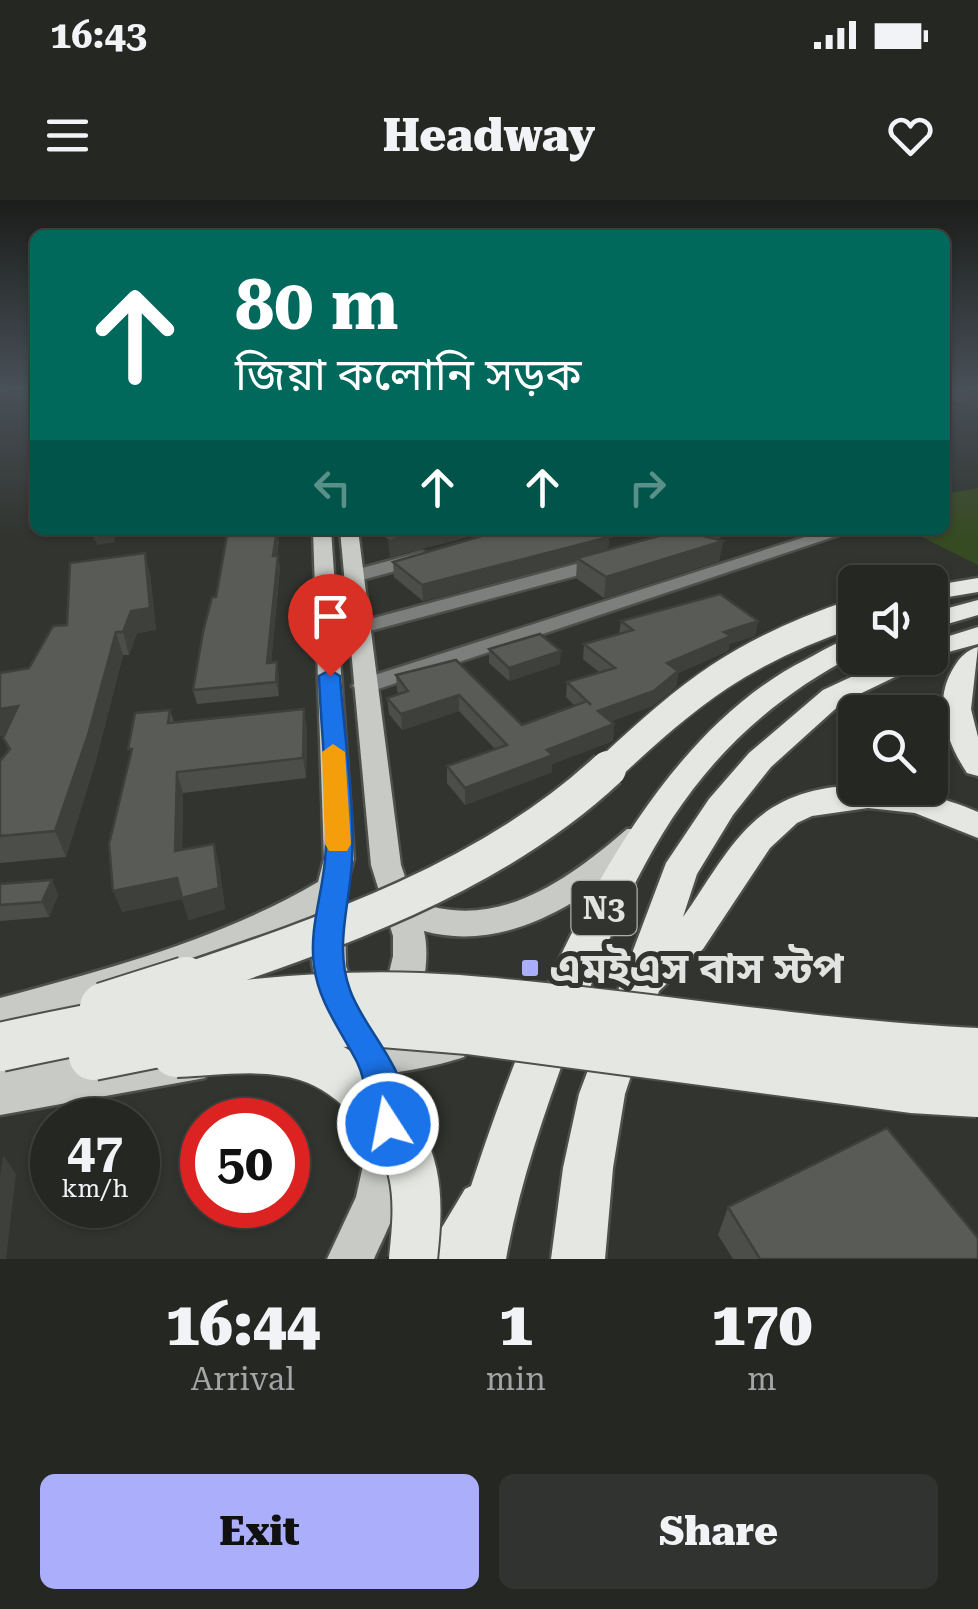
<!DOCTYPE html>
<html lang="en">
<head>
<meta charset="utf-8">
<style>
  :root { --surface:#252723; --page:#313330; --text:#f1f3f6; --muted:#a3a5a6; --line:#424441; --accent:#abaffb }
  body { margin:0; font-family:"Roboto Serif","Noto Sans Bengali",serif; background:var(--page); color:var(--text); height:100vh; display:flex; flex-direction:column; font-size:38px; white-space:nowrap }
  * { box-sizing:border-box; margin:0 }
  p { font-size:32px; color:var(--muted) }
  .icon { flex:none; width:55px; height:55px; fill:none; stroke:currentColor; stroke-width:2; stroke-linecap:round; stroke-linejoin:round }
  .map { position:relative; height:1059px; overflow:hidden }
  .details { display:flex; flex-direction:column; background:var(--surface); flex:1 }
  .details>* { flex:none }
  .hud { position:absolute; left:30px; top:30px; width:920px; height:305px; border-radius:15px; box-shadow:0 2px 8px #0004,0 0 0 2px var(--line); background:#00695c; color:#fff; overflow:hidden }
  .buttons { position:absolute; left:838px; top:365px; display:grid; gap:20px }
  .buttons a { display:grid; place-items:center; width:110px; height:110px; border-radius:15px; background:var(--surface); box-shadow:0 2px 8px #0004,0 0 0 2px var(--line); font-size:50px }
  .speed { position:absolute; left:30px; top:898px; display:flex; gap:20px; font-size:50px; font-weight:700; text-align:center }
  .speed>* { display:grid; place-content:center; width:130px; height:130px; border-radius:50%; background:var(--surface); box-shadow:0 2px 8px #0004,0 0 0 2px var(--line); line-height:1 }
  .speed small { font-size:25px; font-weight:400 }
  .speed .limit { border:15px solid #d22; background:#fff; color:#111 }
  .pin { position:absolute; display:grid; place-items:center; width:85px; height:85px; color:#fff; margin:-102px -42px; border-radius:50% 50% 50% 0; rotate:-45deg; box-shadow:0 0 10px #0007 }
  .pin .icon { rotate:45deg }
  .me { position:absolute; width:110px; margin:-55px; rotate:349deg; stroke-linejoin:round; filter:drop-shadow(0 0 8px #0008) }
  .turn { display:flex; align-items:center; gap:35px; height:210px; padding:0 40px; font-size:45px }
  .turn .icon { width:130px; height:130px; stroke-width:2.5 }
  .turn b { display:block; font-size:70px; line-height:85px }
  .lanes { display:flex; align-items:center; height:95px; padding:0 40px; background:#0003; justify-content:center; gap:50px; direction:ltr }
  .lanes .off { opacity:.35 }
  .eta { display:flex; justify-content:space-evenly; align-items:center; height:170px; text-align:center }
  .eta b { font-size:60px; font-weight:800; line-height:70px }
  .button { display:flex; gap:20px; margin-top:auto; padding:20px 40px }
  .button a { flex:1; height:115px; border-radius:15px; background:var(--accent); color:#111; font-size:40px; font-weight:800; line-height:115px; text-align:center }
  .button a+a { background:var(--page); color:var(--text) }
  .status { display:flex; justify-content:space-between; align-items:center; height:70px; padding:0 50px; background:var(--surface); direction:ltr }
  .status svg { height:28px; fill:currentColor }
  header { display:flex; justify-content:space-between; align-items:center; height:130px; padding:0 40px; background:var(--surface); font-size:45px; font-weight:800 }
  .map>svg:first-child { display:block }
  .green { fill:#374b23 }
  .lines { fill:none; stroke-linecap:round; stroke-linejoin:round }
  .minor-casing { stroke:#4d504b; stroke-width:5 }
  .major-casing { stroke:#4d504b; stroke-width:5 }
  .highway-casing { stroke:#4d504b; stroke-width:5 }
  .minor { fill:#7d7f7c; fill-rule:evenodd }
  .major { fill:#c7cac5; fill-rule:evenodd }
  .highway { fill:#e5e8e2; fill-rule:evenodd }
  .highway-bridge-far2-casing { stroke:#4d504b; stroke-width:32; stroke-linecap:butt }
  .highway-bridge-far1-casing { stroke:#4d504b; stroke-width:41; stroke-linecap:butt }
  .highway-bridge-casing { stroke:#4d504b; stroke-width:52; stroke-linecap:butt }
  .highway-bridge-far2 { stroke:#e5e8e2; stroke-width:28 }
  .highway-bridge-far1 { stroke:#e5e8e2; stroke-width:36 }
  .highway-bridge { stroke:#e5e8e2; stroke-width:48 }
  .wall { fill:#4c4e4a }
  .shaded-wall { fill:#3e403c }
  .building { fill:#585b56; stroke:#3e403c; stroke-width:2.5 }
  .route { fill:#1a73e8; stroke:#114b97; stroke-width:2.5 }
  .slow { fill:#f59e0b }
  .poi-dot { fill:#abaffb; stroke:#31342f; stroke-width:4 }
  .labels { text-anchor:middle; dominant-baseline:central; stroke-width:10; stroke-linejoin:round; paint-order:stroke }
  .shield { fill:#31342f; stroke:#acaeab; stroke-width:2.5 }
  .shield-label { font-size:32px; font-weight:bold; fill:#e1e3e0 }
  .near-poi-label { font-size:42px; font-weight:bold; fill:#e1e3e0; stroke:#31342f; text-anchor:start }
</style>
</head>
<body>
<div class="status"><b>16:43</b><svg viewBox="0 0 49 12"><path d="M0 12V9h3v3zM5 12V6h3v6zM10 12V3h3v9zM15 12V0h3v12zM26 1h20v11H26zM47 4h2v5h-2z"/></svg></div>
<header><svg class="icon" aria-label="menu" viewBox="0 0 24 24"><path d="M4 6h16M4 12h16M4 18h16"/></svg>Headway<svg class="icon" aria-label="heart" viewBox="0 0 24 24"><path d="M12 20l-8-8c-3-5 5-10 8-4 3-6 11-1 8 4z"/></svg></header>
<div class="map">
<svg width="978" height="1059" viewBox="0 0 978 1059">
  <rect width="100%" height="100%" fill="#31342f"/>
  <!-- green -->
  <polygon class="green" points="978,288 978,365 908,330 945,330 945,294"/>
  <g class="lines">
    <defs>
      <g id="minor">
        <polygon points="707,330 736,330 674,349 665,344"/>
        <polygon points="827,330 854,330 372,491 364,493 352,486 356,481"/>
        <polygon points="422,352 429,354 429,362 354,382 344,376 347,372"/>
        <polygon points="606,356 613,358 613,366 362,433 351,427 355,423"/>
      </g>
      <g id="major">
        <path d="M313,330H331L354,659L343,697L327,707L340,710L345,719L346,766L358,802L353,813L340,817L327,813C314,784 305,745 315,714C221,772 106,799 0,828V798C110,768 219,740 318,682L324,659Z"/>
        <path d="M340,330H358L401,665L413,700C494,734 567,681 627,629H647L652,636C642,651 626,663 612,675C560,716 492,750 424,731C430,757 424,790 413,814L400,818L387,814L382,803L393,756V736L371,665Z"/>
        <path d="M451,828L464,833L470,845L464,857C429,869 348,884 314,871L308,859L314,847L327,842L373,840Z"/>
        <polygon points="93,839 106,844 111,857 192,849 205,854 211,866 205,878 0,915 0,855"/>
        <path d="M388,910L402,916C422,961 393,1018 374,1059H327L356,997L374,916Z"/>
      </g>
      <g id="highway">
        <polygon points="978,378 978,392 930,400 930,386"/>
        <polygon points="978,400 978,415 930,429 930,413"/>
        <path d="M978,427V444L926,458L922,464L843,502L771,567L733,615L697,674L683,717C707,684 726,646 757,619C816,568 913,584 978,612V638L915,613L868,608L812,616L797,623L770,648L703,749L659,791L625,894L613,968L605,1059H551L563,968L579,894L666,663L709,599L749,553L823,490L892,458H930V442Z"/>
        <path d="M855,437V455C686,543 629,677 568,848C543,917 519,986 506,1059H423L465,989L471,986C529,809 632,546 807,459C822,451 838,441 855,437Z"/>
        <path d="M978,447L971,509L978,537V576L967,573C946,541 932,502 954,467C960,457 967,450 978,447Z"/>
      </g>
    </defs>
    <!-- minor casing -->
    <use href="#minor" class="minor-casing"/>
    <!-- major casing -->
    <use href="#major" class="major-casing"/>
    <!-- highway casing -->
    <use href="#highway" class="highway-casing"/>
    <!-- minor -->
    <use href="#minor" class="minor"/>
    <!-- major -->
    <use href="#major" class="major"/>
    <!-- highway -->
    <use href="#highway" class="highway"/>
    <defs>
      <path id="highway-bridge-far2" d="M606,571C692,491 741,451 855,413"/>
      <path id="highway-bridge-far1" d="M179,784C327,734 492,678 608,569"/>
      <g id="highway-bridge">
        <polyline points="104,807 186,781"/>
        <path d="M0,847C152,814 301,787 458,799C632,812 804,844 978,852"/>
        <path d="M176,853C219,851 266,844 307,857C355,872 403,926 413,974C419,1002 416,1031 413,1059"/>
        <polyline points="93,856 243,826 371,822 468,830 912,889 978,893"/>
      </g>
    </defs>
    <!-- highway-bridge-far2 casing -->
    <use href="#highway-bridge-far2" class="highway-bridge-far2-casing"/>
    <!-- highway-bridge-far1 casing -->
    <use href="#highway-bridge-far1" class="highway-bridge-far1-casing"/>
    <!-- highway-bridge casing -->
    <use href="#highway-bridge" class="highway-bridge-casing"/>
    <!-- highway-bridge-far2 -->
    <use href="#highway-bridge-far2" class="highway-bridge-far2"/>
    <!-- highway-bridge-far1 -->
    <use href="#highway-bridge-far1" class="highway-bridge-far1"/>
    <!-- highway-bridge -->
    <use href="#highway-bridge" class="highway-bridge"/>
  </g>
  <!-- wall -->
  <g class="wall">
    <polygon points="945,187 978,187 978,203 965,205 945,197"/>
    <polygon points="379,330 494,330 390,357 391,341 379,333"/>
    <polygon points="502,330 598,330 596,331 609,337 608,349 723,341 719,361 604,398 576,378 577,361 423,401 394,377 393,362"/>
    <polygon points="279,339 277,356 280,368 271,463 279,476 279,496 197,504 193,490 216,397"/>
    <polygon points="150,374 156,430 137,433 129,455 123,455 96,560 66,657 0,663 0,561 9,551 3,538 5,535 0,536 0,473 29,468 67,425"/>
    <polygon points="621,421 758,421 755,436 729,444 728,451 678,473 676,487 652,506 611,521 614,524 613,541 552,564 552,572 465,605 447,583 447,566 495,549 459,511 402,530 389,514 387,498 399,494 397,491 396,475 456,460 522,525 575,506 566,497 567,482 599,472 583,459 584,444 619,434"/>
    <polygon points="489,449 560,464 509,481 489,463"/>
    <polygon points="170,510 174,523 307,528 306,578 183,593 182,650 219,665 225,709 189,720 182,699 122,712"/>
    <polygon points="52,680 58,695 49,717 0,721 0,684"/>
    <polygon points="728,1007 978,1059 733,1059 718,1035"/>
  </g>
  <!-- shaded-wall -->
  <g class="shaded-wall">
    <polygon points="24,187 35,187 35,193 0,204 0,195"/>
    <polygon points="978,188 978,203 965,205 970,189"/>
    <polygon points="114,330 115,342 97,345 95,339"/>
    <polygon points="278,330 279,339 275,368 273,356"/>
    <polygon points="436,330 494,330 390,357 388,342"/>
    <polygon points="609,337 608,352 577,358 577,361 423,401 422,385"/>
    <polygon points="723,341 719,361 604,398 606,377"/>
    <polygon points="145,353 150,374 156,430 137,433 129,455 123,432"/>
    <polygon points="278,356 280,368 270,477 267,463"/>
    <polygon points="758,421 755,436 729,444 728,451 678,473 676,487 652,506 597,527 598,511 667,463 724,432"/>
    <polygon points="116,432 123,455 96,560 66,657 55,631"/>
    <polygon points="561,451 560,464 509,481 509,468"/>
    <polygon points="277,462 279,476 279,496 276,482"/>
    <polygon points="459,495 459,511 402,530 401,514"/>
    <polygon points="18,506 28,530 0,536 0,509"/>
    <polygon points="304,509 307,528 306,578 303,558"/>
    <polygon points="614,524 613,541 552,564 552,572 465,605 465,588 547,550"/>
    <polygon points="177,572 183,593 182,672 175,651"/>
    <polygon points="214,644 219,665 225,709 189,720 182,699 122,712 113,691 177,678"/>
    <polygon points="52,680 58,695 49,717 42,702"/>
    <polygon points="3,955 16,974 6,1059 0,1059 0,977"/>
  </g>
  <!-- building -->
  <g class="building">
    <polygon points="0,187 24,187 0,195"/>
    <polygon points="94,330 113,330 114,336 95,339"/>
    <polygon points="228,330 277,330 273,356 278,356 267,463 277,462 276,482 193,490 203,432 212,397 216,397"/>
    <polygon points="394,330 436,330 388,342 403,336"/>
    <polygon points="502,330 595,330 609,337 422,385 393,362"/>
    <polygon points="681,330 723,341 606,377 577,358"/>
    <polygon points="145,353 150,408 131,411 123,432 116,432 88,535 55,631 0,636 0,561 10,549 3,538 18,506 0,509 0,473 29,468 53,426 67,425 70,363"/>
    <polygon points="720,394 758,421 724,432 731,436 667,463 678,471 654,491 598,511 614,524 547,550 553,555 465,588 447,566 507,545 459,495 401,514 387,498 408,491 396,475 456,460 522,525 587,501 591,505 567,482 615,468 584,444 633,430 621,421"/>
    <polygon points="540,434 561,451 509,468 489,449"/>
    <polygon points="304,509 303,558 177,572 175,651 214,644 219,688 182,698 177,678 113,691 109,644 132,549 128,549 135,513 170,510 168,523"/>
    <polygon points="52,680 42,702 0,705 0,684"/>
    <polygon points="887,928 978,1038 978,1059 760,1059 728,1007"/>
  </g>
  <!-- sky -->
  <linearGradient id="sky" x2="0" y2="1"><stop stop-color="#1b1d1a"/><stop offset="0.56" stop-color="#485058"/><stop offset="1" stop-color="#485058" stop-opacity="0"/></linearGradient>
  <rect width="978" height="336" fill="url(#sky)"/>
  <!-- route -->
  <path class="route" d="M330,470L340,476C344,535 355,602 352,660C350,705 334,746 350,790C366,836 424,882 401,936L388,941L375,936C365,913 369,886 357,862C341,830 319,804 314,766C309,729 322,696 325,660C330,600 321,536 319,476Z"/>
  <!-- slow -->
  <polygon class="slow" points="333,544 345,552 351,644 347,651 329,651 325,644 322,552"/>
  <!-- markers -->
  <rect class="poi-dot" x="520" y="758" width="20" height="20" rx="5"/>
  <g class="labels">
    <!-- shield labels -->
    <rect class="shield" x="571.5" y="681" width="65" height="54" rx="8"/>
    <g class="shield-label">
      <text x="604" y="708">N3</text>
    </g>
    <!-- near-poi labels -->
    <g class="near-poi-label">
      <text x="550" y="768">এমইএস বাস স্টপ</text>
    </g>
  </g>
</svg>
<div class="buttons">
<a><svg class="icon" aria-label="sound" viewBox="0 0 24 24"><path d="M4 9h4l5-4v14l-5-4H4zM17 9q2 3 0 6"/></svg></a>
<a><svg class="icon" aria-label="search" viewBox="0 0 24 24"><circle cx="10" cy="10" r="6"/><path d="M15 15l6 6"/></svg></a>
</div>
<div class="speed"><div>47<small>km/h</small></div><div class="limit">50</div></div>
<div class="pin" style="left:330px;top:476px;background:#d93025"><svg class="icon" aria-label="arrive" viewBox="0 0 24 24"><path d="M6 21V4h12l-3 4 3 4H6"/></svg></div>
<svg class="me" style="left:388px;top:924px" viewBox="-20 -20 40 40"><circle r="17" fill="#1a73e8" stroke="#fff" stroke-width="3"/><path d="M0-11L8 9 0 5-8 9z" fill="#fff"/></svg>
<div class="hud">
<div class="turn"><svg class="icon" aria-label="ahead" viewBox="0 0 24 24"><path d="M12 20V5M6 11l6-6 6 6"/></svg><div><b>80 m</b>জিয়া কলোনি সড়ক</div></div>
<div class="lanes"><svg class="icon off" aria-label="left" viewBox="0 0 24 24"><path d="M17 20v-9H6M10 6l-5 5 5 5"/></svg><svg class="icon" aria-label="ahead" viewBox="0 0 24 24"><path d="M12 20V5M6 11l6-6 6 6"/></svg><svg class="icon" aria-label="ahead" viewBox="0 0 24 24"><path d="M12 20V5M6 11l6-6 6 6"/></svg><svg class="icon off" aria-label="right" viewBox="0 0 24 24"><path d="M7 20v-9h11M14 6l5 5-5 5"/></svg></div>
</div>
</div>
<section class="details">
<div class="eta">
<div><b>16:44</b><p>Arrival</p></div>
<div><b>1</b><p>min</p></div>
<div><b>170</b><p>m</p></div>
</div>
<div class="button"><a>Exit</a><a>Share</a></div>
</section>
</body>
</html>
